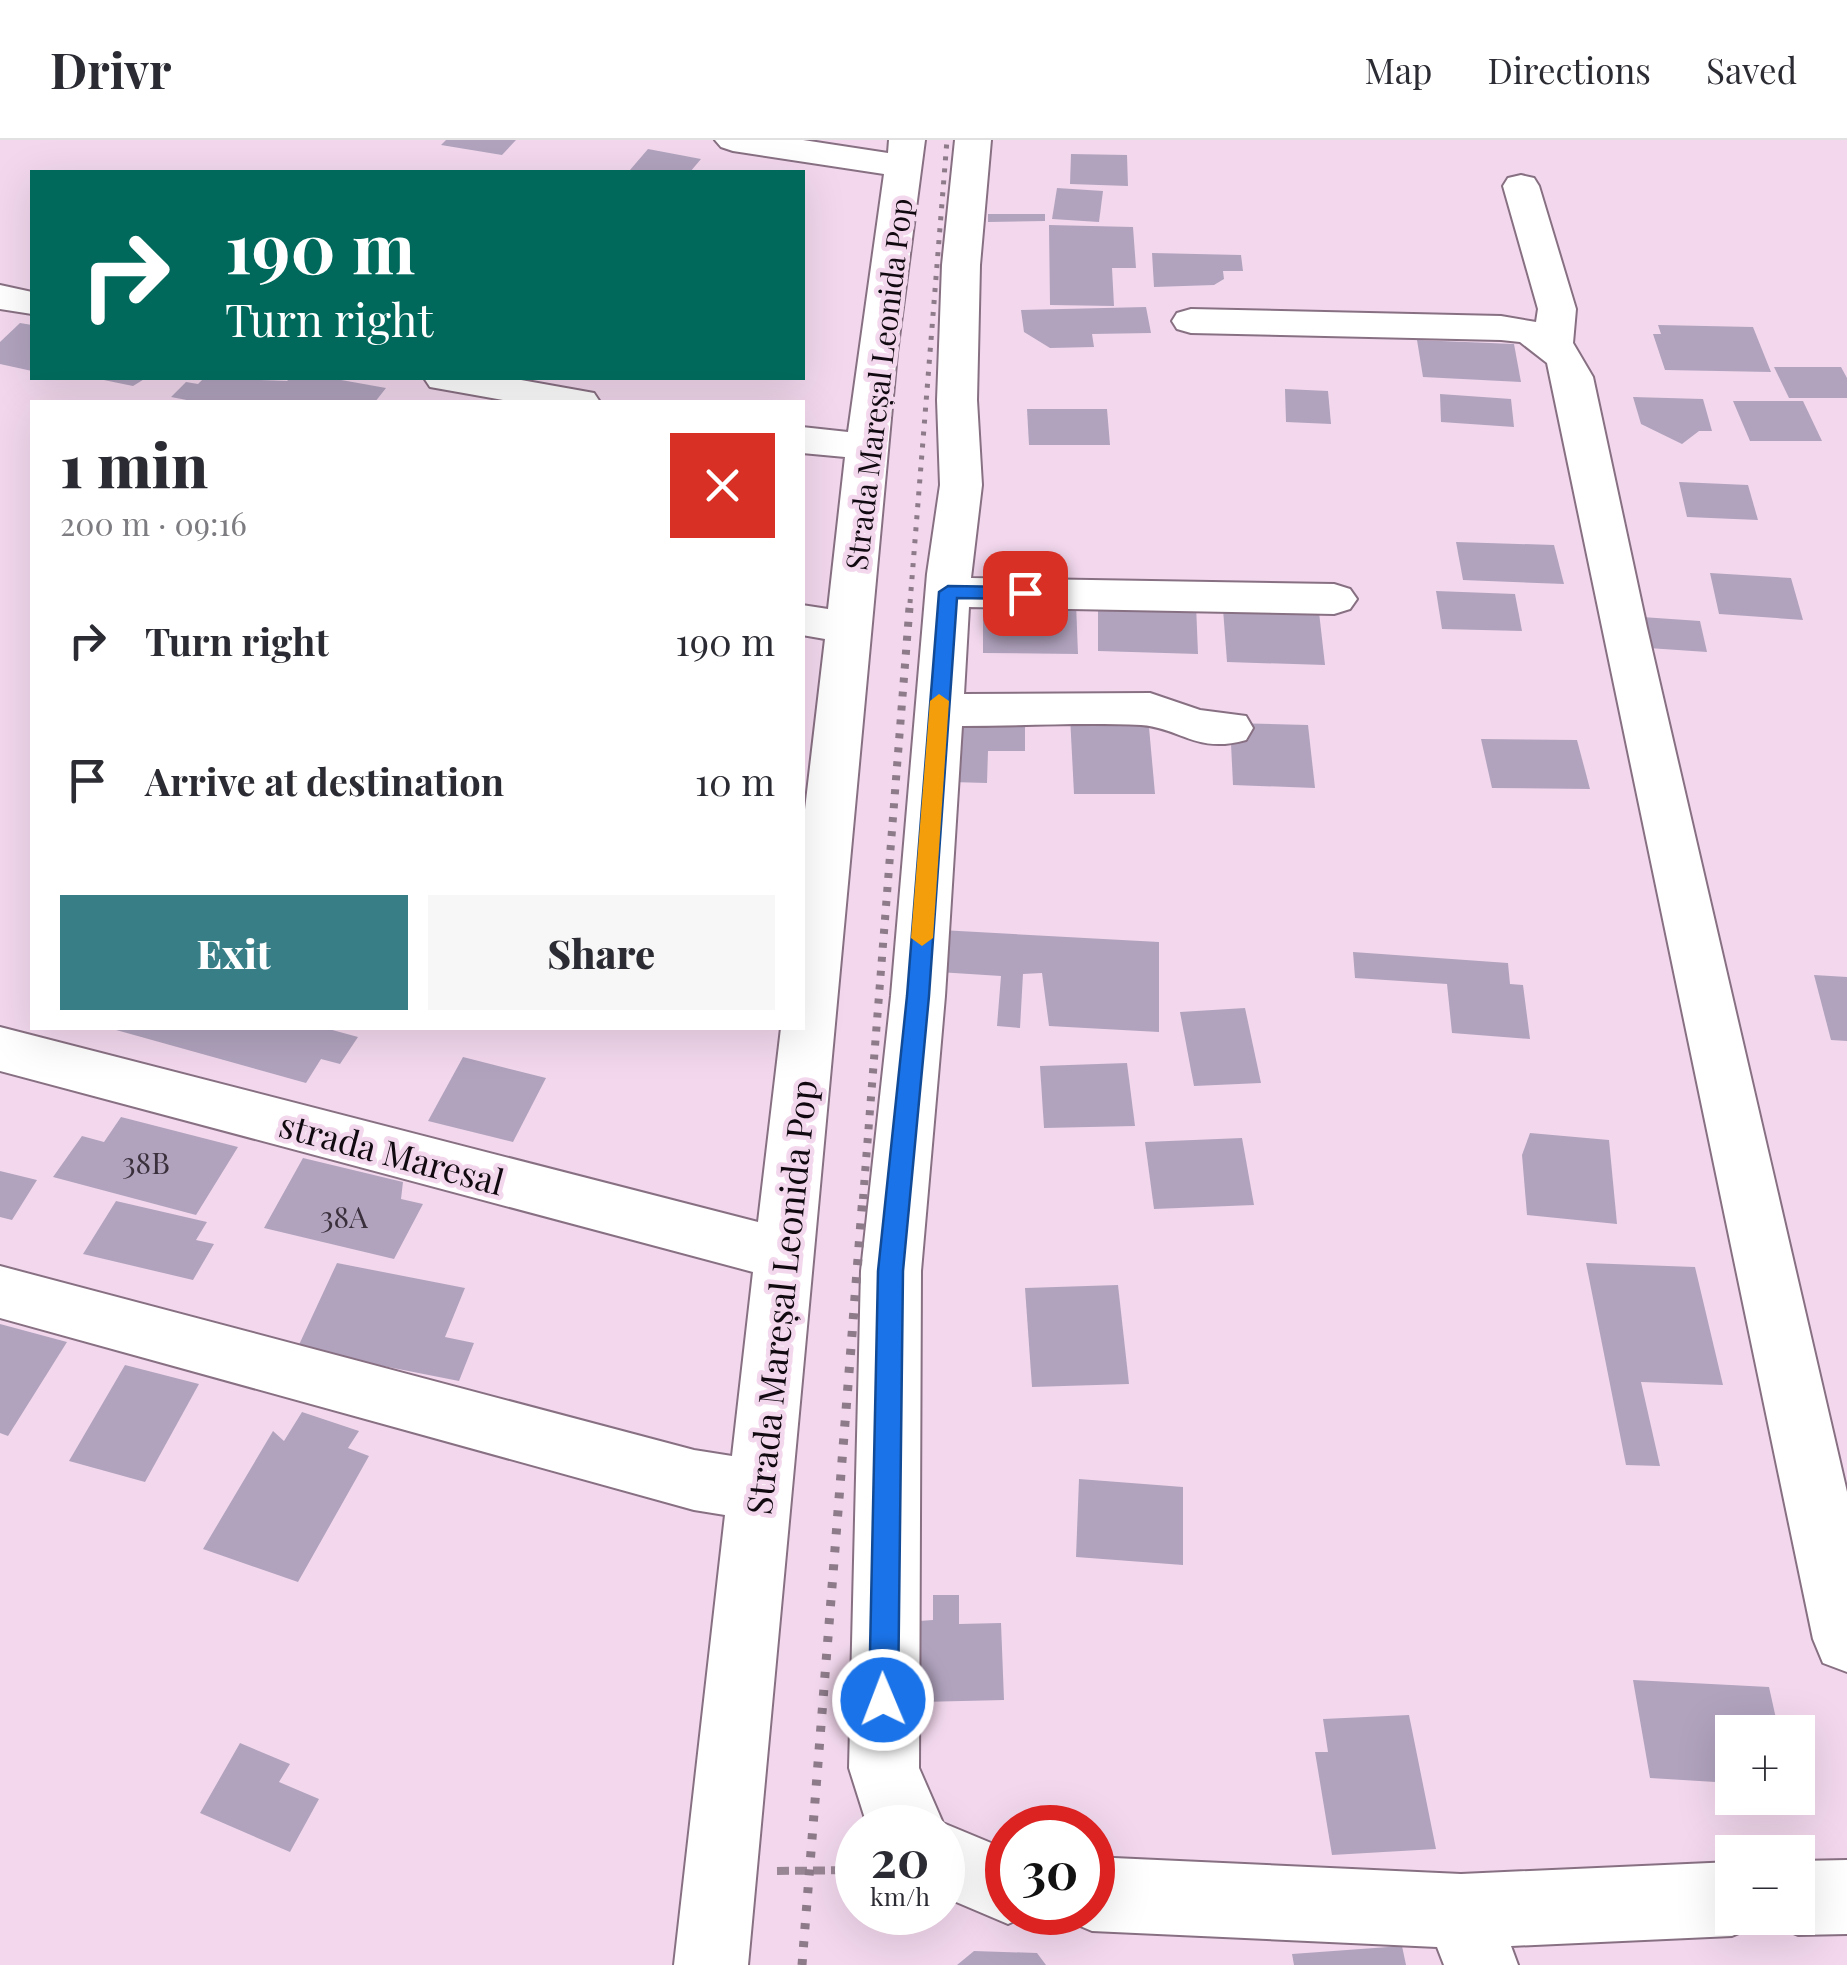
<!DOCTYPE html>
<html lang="en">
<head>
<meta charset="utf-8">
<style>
  :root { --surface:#fff; --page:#f7f7f7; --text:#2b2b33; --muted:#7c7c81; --line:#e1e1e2; --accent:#377e87 }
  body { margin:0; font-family:"Playfair Display",serif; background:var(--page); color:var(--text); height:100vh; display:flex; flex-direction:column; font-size:38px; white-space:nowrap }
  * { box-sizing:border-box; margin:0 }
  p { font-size:32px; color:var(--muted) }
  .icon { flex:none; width:55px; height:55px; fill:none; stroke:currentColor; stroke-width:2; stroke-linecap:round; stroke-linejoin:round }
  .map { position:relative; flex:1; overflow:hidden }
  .drawer { position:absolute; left:30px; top:260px; width:775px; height:630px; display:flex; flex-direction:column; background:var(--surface); border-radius:0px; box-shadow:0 10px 40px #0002 }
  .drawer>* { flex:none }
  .banner { position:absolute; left:30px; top:30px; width:775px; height:210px; border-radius:0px; box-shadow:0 10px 40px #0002; background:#00695c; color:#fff; overflow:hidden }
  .fabs { position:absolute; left:1715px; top:1575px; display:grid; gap:20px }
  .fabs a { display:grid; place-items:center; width:100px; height:100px; border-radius:0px; background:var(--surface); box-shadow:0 10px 40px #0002; font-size:50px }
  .speed { position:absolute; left:835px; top:1665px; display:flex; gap:20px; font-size:50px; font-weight:700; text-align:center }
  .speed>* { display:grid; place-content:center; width:130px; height:130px; border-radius:50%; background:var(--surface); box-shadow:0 10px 40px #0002; line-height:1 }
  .speed small { font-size:25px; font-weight:400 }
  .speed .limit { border:15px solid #d22; background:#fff; color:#111 }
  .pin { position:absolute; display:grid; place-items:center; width:85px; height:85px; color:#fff; margin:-42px; border-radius:20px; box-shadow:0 5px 15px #0006 }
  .me { position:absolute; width:110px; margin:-55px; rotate:359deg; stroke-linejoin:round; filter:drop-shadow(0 0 8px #0008) }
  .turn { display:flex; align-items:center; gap:35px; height:210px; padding:0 30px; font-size:45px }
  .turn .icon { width:130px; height:130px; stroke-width:2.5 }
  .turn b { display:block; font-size:70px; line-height:85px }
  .round { display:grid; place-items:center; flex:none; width:105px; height:105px; border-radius:0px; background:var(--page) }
  .summary { display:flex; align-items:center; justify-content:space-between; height:170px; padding:0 30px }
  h1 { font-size:60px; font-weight:800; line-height:75px }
  .button { display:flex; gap:20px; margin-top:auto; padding:20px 30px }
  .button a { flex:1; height:115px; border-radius:0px; background:var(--accent); color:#fff; font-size:40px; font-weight:800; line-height:115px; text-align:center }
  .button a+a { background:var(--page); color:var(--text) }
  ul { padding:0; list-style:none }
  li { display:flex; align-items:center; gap:30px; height:140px; padding:0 30px }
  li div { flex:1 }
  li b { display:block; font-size:38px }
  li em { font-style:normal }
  header { display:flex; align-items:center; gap:60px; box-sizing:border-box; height:140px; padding:0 50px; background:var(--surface); border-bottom:2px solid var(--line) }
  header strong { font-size:48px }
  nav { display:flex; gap:55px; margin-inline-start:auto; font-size:35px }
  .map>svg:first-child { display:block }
  .building { fill:#b1a3be }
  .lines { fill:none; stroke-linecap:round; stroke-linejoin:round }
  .minor-casing { stroke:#887083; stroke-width:4 }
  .path { stroke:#998695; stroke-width:8; stroke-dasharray:12 6; stroke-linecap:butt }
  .minor { fill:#fff; fill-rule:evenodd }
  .rail-far2 { stroke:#8d7b8a; stroke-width:5; stroke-dasharray:4 8; stroke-linecap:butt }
  .rail-far1 { stroke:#8d7b8a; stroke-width:8; stroke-dasharray:5 9; stroke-linecap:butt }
  .rail { stroke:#8d7b8a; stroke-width:9; stroke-dasharray:6 12; stroke-linecap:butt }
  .route { fill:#1a73e8; stroke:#114b97; stroke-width:2.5 }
  .slow { fill:#f59e0b }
  .labels { text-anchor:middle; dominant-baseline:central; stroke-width:9; stroke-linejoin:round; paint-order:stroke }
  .far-street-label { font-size:30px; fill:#110910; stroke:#f3d8ed }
  .number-label { font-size:30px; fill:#39303c }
  .street-label { font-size:35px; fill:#110910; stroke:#f3d8ed }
</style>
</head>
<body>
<header>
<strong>Drivr</strong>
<nav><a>Map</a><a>Directions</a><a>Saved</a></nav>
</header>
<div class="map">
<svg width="1847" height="1825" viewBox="0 0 1847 1825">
  <rect width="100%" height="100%" fill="#f3d8ed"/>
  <!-- building -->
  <g class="building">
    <polygon points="446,0 516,0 502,15 441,5"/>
    <polygon points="648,9 701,19 690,32 630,30"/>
    <polygon points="1071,14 1127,15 1128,46 1070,44"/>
    <polygon points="1057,48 1103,51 1099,82 1052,79"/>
    <polygon points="988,74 1045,74 1045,81 988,82"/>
    <polygon points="1049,85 1133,87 1136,128 1112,128 1114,166 1050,165"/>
    <polygon points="1152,113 1241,115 1243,131 1223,131 1224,139 1214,145 1154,147"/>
    <polygon points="1146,167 1151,193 1092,194 1094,207 1050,208 1024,192 1021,170"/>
    <polygon points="20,183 32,185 32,231 0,224 0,202"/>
    <polygon points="1658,185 1753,187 1771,232 1665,230 1653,194 1661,194"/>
    <polygon points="1417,200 1514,204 1521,242 1423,237"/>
    <polygon points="1774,227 1841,227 1847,238 1847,258 1789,258"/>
    <polygon points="94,238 146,238 133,246"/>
    <polygon points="204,238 287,241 290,238 330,238 386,248 375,262 197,262 171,257 186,242 198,244"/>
    <polygon points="1285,249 1328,251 1331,284 1286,282"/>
    <polygon points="1440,254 1511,259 1514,287 1441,282"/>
    <polygon points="1633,257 1703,259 1712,291 1699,291 1682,304 1641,284"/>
    <polygon points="1733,261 1803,261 1822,301 1750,301"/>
    <polygon points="1027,269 1107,269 1110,305 1029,305"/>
    <polygon points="1679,342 1748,345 1758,380 1687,377"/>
    <polygon points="1456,402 1554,405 1564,444 1463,440"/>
    <polygon points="1710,433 1791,438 1803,480 1719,474"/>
    <polygon points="1436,451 1515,454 1522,491 1442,489"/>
    <polygon points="1098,461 1196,464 1198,514 1098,511"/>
    <polygon points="983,462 1076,463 1078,514 983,513"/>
    <polygon points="1223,469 1319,472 1325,525 1227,522"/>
    <polygon points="1642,477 1700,481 1707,512 1648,508"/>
    <polygon points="1070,576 1148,576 1155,654 1074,654"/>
    <polygon points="1230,583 1308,585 1315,648 1233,645"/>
    <polygon points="953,585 1025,587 1025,611 988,611 987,643 951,642"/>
    <polygon points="1481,599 1577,600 1590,649 1492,648"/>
    <polygon points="941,790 1159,802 1159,892 1049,886 1042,833 1023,834 1020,888 997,886 1001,836 938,832"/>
    <polygon points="1353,812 1508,823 1510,844 1523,845 1530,899 1452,893 1447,844 1355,838"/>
    <polygon points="1814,835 1847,837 1847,901 1831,900"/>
    <polygon points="1245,868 1261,943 1194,946 1180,872"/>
    <polygon points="109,888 325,888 358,897 340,924 321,919 306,943"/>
    <polygon points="463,917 546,938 513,1002 428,981"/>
    <polygon points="1127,923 1135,986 1044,988 1040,926"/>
    <polygon points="121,977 238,1007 196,1075 53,1037 82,996 104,1002"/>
    <polygon points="1530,993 1609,1000 1617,1084 1527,1075 1522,1015"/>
    <polygon points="1242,998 1254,1065 1154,1069 1145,1002"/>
    <polygon points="303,1018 403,1042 401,1059 423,1064 394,1119 264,1088"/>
    <polygon points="0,1031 37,1040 12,1080 0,1077"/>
    <polygon points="116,1061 207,1082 196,1100 214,1104 193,1140 83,1114"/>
    <polygon points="337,1123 465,1148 445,1197 474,1203 459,1241 297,1209"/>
    <polygon points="1586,1123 1695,1127 1723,1245 1641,1242 1660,1326 1626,1325"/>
    <polygon points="1118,1145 1129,1244 1032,1247 1025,1148"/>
    <polygon points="0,1184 67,1202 8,1296 0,1293"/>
    <polygon points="125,1225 199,1244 145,1342 69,1321"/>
    <polygon points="302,1272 359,1291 348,1308 369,1316 298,1442 203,1409 273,1291 284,1301"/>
    <polygon points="1079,1339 1183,1347 1183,1425 1076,1417"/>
    <polygon points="933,1455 959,1455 959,1484 1001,1483 1004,1560 921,1562 919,1481 933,1480"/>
    <polygon points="1633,1540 1769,1547 1779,1592 1732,1592 1732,1643 1650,1638"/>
    <polygon points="1409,1575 1436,1709 1332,1715 1315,1612 1328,1612 1323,1579"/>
    <polygon points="240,1603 290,1624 279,1642 319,1659 290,1712 200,1673"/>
    <polygon points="1402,1806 1406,1825 1294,1825 1292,1814"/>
    <polygon points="974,1811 1037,1813 1046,1825 957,1825"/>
  </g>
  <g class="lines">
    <defs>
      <g id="minor">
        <polygon points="715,0 803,0 888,13 889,0 925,0 897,213 748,1825 674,1825 725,1375 694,1370 0,1178 0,1126 694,1310 732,1316 753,1132 0,931 0,887 758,1082 781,888 802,888 802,695 825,499 802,495 802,465 828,469 845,317 802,313 802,287 848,292 884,34 733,11 721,7"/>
        <path d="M955,0H991L980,125L977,260L982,345L971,438L1334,444L1350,449L1357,459L1350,469L1334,474L969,467L964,554L1150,553L1200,570L1246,576L1253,588L1246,600C1196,614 1181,588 1141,585C1082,582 1021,586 962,586L945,856L921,1131L919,1628L943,1683L1008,1710V1772H1034L1008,1784L942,1756V1688H868L849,1628L861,1131L891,856L927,434L940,345L937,260L942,125Z"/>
        <polygon points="1521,35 1534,38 1539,46 1576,169 1573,203 1593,237 1647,488 1847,1352 1847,1532 1823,1523 1813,1499 1547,223 1520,202 1501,200 1191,193 1177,189 1172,181 1177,173 1191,169 1501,176 1536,182 1538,169 1503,46 1508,38"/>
        <polygon points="0,145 32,152 32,174 0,169"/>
        <polygon points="424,238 510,238 594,253 600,262 514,262 430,247"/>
        <polygon points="1092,1717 1461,1734 1732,1722 1732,1778 1761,1778 1758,1785 1732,1796 1511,1806 1518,1825 1444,1825 1437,1807 1092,1791 1066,1780 1063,1772 1092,1772"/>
        <polygon points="1847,1720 1847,1794 1798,1795 1772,1784 1769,1778 1798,1778 1798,1721"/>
      </g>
    </defs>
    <!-- minor casing -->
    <use href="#minor" class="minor-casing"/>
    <!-- path -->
    <polyline class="path" points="777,1731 858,1730"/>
    <!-- minor -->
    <use href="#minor" class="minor"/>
    <!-- rail-far2 -->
    <polyline class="rail-far2" points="910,463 947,0"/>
    <!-- rail-far1 -->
    <polyline class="rail-far1" points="863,1059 910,461"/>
    <!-- rail -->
    <polyline class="rail" points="802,1825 863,1056"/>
  </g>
  <!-- route -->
  <polygon class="route" points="948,446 1025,447 1035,453 1025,459 957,458 929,856 903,1131 898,1560 893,1570 883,1575 873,1570 869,1560 878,1131 907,856 939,452"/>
  <!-- slow -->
  <polygon class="slow" points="939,554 949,561 933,798 922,806 911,798 930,561"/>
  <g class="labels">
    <!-- far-street labels -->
    <g class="far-street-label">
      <text transform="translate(878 244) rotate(-83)">Strada Mareșal Leonida Pop</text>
    </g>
    <!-- number labels -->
    <g class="number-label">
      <text x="146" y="1022">38B</text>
      <text x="344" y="1076">38A</text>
    </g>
    <!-- street labels -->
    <g class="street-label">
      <text transform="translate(392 1012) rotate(15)">strada Maresal</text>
      <text transform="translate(780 1157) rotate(-84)">Strada Mareșal Leonida Pop</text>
    </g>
  </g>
</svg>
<div class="fabs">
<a>+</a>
<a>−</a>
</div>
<div class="speed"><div>20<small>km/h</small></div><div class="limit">30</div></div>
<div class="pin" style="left:1025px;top:453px;background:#d93025"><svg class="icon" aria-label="arrive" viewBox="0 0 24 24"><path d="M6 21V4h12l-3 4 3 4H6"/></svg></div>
<svg class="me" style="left:883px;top:1560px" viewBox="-20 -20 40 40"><circle r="17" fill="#1a73e8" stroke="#fff" stroke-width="3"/><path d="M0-11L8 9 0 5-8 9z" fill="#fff"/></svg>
<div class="banner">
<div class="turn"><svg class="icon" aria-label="right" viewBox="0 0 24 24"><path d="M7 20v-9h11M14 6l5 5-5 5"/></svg><div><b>190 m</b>Turn right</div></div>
</div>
<section class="drawer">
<div class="summary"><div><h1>1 min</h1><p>200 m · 09:16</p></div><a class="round" style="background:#d93025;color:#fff"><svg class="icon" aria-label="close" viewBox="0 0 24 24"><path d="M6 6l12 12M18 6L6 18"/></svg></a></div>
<ul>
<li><svg class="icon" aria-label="right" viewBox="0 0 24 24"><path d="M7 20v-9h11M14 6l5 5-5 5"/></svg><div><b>Turn right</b></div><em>190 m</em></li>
<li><svg class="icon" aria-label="arrive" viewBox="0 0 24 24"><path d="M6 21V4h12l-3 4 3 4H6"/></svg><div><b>Arrive at destination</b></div><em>10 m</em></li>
</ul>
<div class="button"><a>Exit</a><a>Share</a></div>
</section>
</div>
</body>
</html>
